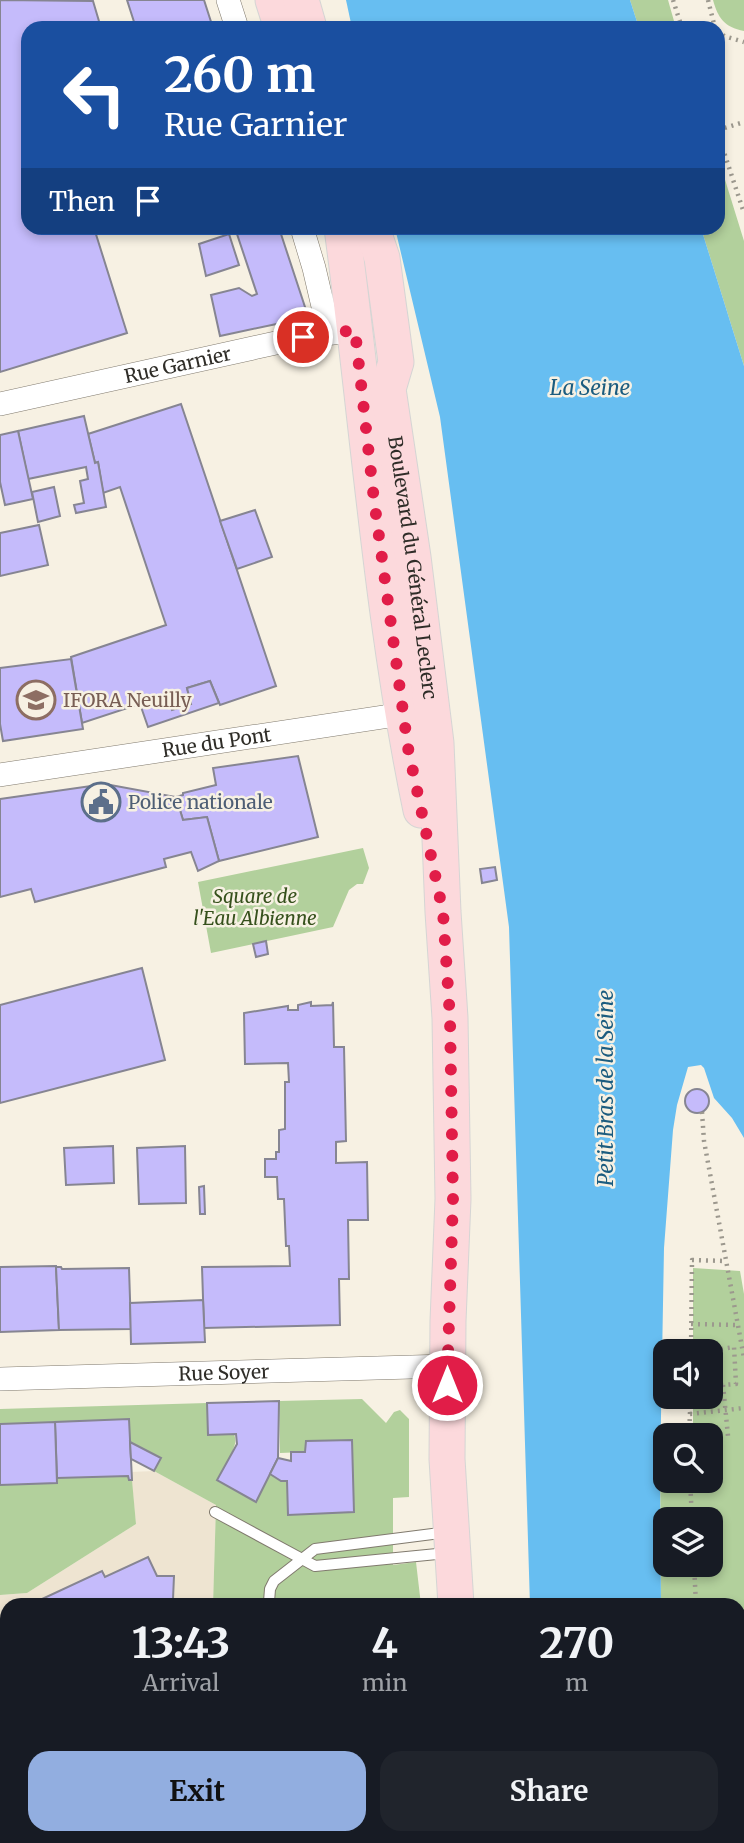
<!DOCTYPE html>
<html lang="en">
<head>
<meta charset="utf-8">
<style>
  :root { --surface:#171b24; --page:#20242c; --text:#f1f3f6; --muted:#9ea1a6; --accent:#92aee0 }
  body { margin:0; font-family:Merriweather,serif; background:var(--page); color:var(--text); height:100vh; display:flex; flex-direction:column; font-size:26px; white-space:nowrap }
  * { box-sizing:border-box; margin:0 }
  p { font-size:23px; color:var(--muted) }
  .icon { flex:none; width:38px; height:38px; fill:none; stroke:currentColor; stroke-width:2; stroke-linecap:round; stroke-linejoin:round }
  .map { position:relative; flex:1; overflow:hidden }
  .drawer { position:absolute; left:0px; top:1598px; width:746px; height:247px; display:flex; flex-direction:column; background:var(--surface); border-radius:21px 21px 0 0; box-shadow:0 4px 10px #0003 }
  .drawer>* { flex:none }
  .banner { position:absolute; left:21px; top:21px; width:704px; height:214px; border-radius:21px; box-shadow:0 4px 10px #0003; background:#1a4fa0; color:#fff; overflow:hidden }
  .buttons { position:absolute; left:653px; top:1339px; display:grid; gap:14px }
  .buttons a { display:grid; place-items:center; width:70px; height:70px; border-radius:14px; background:var(--surface); box-shadow:0 4px 10px #0003; font-size:35px }
  .pin { position:absolute; display:grid; place-items:center; width:60px; height:60px; color:#fff; margin:-30px; border:4px solid #fff; border-radius:50%; box-shadow:0 2px 7px #0007 }
  .me { position:absolute; width:77px; margin:-38px; rotate:0deg; stroke-linejoin:round; filter:drop-shadow(0 0 5px #0008) }
  .turn { display:flex; align-items:center; gap:24px; height:147px; padding:0 28px; font-size:32px }
  .turn .icon { width:91px; height:91px; stroke-width:2.5 }
  .turn b { display:block; font-size:49px; line-height:60px }
  .then { display:flex; align-items:center; height:66px; padding:0 28px; background:#0003; gap:14px; font-size:26px }
  .eta { display:flex; justify-content:space-evenly; align-items:center; height:119px; text-align:center }
  .eta b { font-size:42px; font-weight:700; line-height:49px }
  .button { display:flex; gap:14px; margin-top:auto; padding:14px 28px }
  .button a { flex:1; height:80px; border-radius:21px; background:var(--accent); color:#111; font-size:28px; font-weight:700; line-height:80px; text-align:center }
  .button a+a { background:var(--page); color:var(--text) }
  .map>svg:first-child { display:block }
  .built { fill:#eee4d1 }
  .green { fill:#b2d09c; fill-rule:evenodd }
  .water { fill:#67bef1 }
  .building { fill:#c5bbfb; stroke:#868592; stroke-width:2 }
  .lines { fill:none; stroke-linecap:round; stroke-linejoin:round }
  .lane-casing { stroke:#807a6e; stroke-width:12 }
  .street-casing { stroke:#807a6e; stroke-width:24 }
  .primary-casing { stroke:#d5d5d4; stroke-width:37 }
  .path { stroke:#9c988e; stroke-width:4.5; stroke-dasharray:2 5; stroke-linecap:butt }
  .lane { stroke:#fff; stroke-width:10 }
  .street { stroke:#fff; stroke-width:23 }
  .primary { stroke:#fcd9dc; stroke-width:35 }
  .route { stroke:#e11d48; stroke-width:12; stroke-dasharray:0 21.6 }
  .labels { text-anchor:middle; dominant-baseline:central; stroke-width:5; stroke-linejoin:round; paint-order:stroke }
  .street-label { font-size:19px; fill:#2f2d28; stroke:#f7f1e3 }
  .education-label { font-size:19px; fill:#785e54; stroke:#f7f1e3; text-anchor:start }
  .service-label { font-size:19px; fill:#4e5e75; stroke:#f7f1e3; text-anchor:start }
  .park-label { font-size:19px; font-style:italic; fill:#36511c; stroke:#f7f1e3 }
  .water-label { font-size:21px; font-style:italic; fill:#1b5c7f; stroke:#f7f1e3 }
</style>
</head>
<body>
<div class="map">
<svg width="744" height="1843" viewBox="0 0 744 1843">
  <rect width="100%" height="100%" fill="#f7f1e3"/>
  <!-- built -->
  <g class="built">
    <polygon points="154,1471 216,1505 213,1605 7,1605 7,1825 0,1820 0,1595 27,1593 136,1524 131,1472"/>
    <polygon points="21,1838 207,1838 207,1843 28,1843"/>
  </g>
  <!-- green -->
  <g class="green">
    <polygon points="630,0 668,0 676,28 639,28"/>
    <path d="M713,0H744V31C724,27 718,18 713,0Z"/>
    <polygon points="718,157 744,241 744,366 701,228 718,228"/>
    <polygon points="363,848 369,868 363,884 357,884 349,890 333,927 211,953 198,882"/>
    <path d="M693,1268L740,1271L744,1294V1843H663V1838H738V1605H661L660,1442H665V1480H710V1435H693V1397L710,1396V1351H693ZM665,1519H710V1564H665Z"/>
    <path d="M362,1399L386,1423L394,1412L400,1410L409,1419V1497L393,1498V1565L416,1562L421,1605H319L226,1600L225,1605H213L216,1505L154,1471L161,1458L130,1442L129,1420L0,1424V1409L207,1403C244,1442 242,1433 217,1480L256,1501L270,1474L281,1481H287L288,1514L354,1512L352,1441H306L305,1452L280,1453L279,1401Z"/>
    <polygon points="128,1476 129,1480 132,1480 136,1524 27,1593 0,1595 0,1485 57,1483 57,1478"/>
  </g>
  <!-- water -->
  <g class="water">
    <polygon points="346,0 630,0 639,28 352,28"/>
    <polygon points="395,228 701,228 744,366 744,1138 732,1118 714,1098 704,1068 701,1065 688,1067 677,1105 673,1130 664,1248 660,1472 661,1605 530,1605 509,927 440,417"/>
    <rect x="536" y="1838" width="127" height="5"/>
  </g>
  <!-- building -->
  <g class="building">
    <polygon points="0,0 93,1 101,28 28,28 28,228 94,228 127,333 0,372"/>
    <polygon points="127,0 204,0 213,28 136,28"/>
    <polygon points="235,228 279,228 306,310 300,319 220,336 211,295 239,288 252,296 257,294"/>
    <polygon points="229,234 239,265 206,276 199,244"/>
    <polygon points="181,404 276,686 220,705 210,681 187,688 191,704 172,710 167,695 82,723 71,657 166,625 120,487 103,493 98,462 95,463 88,434"/>
    <polygon points="84,416 95,463 98,462 106,507 76,513 74,505 84,503 80,481 88,479 86,467 28,479 18,431"/>
    <polygon points="18,431 33,499 5,505 0,482 0,435"/>
    <polygon points="54,487 60,516 38,522 32,492"/>
    <polygon points="255,510 272,557 237,569 220,521"/>
    <polygon points="39,525 48,565 0,576 0,533"/>
    <polygon points="71,659 83,729 3,741 0,724 0,668"/>
    <polygon points="210,681 219,703 148,727 140,704 167,695 172,710 191,704 187,688"/>
    <polygon points="298,756 318,837 219,861 207,817 183,820 176,797 183,795 183,793 216,785 213,768"/>
    <polygon points="105,784 176,797 183,820 207,817 219,861 198,871 191,852 164,859 166,867 35,902 31,889 0,897 0,799"/>
    <polygon points="495,867 497,880 482,883 480,869"/>
    <polygon points="266,941 268,954 256,957 253,944"/>
    <polygon points="142,968 165,1060 0,1103 0,1005"/>
    <polygon points="311,1002 311,1006 332,1005 333,1002 334,1047 344,1047 346,1141 336,1142 336,1163 367,1162 368,1220 348,1220 349,1279 339,1279 340,1325 204,1328 202,1267 290,1266 289,1246 286,1246 284,1199 278,1199 277,1177 265,1177 265,1159 276,1159 276,1152 279,1152 279,1130 285,1129 285,1082 289,1082 288,1063 245,1064 244,1013 288,1006 288,1010 298,1010 298,1005"/>
    <circle cx="697" cy="1101" r="12"/>
    <polygon points="113,1146 114,1183 66,1185 64,1148"/>
    <polygon points="185,1146 186,1203 139,1204 137,1148"/>
    <polygon points="204,1186 205,1214 200,1214 199,1187"/>
    <polygon points="56,1266 59,1330 0,1332 0,1267"/>
    <polygon points="56,1267 61,1267 62,1269 129,1268 131,1329 59,1330"/>
    <polygon points="203,1300 205,1342 131,1344 130,1303"/>
    <polygon points="279,1401 278,1458 256,1502 217,1480 237,1444 236,1434 208,1435 207,1403"/>
    <polygon points="129,1419 132,1480 129,1480 128,1476 57,1478 55,1422"/>
    <polygon points="55,1422 57,1483 0,1485 0,1424"/>
    <polygon points="352,1440 354,1512 288,1515 287,1481 281,1481 270,1474 278,1458 291,1461 291,1452 305,1452 306,1441"/>
    <polygon points="130,1442 161,1458 154,1471 131,1459"/>
    <polygon points="148,1557 157,1576 174,1576 173,1599 169,1601 170,1605 45,1605 42,1599 102,1571 105,1577"/>
    <polygon points="226,1600 319,1605 225,1605"/>
    <polygon points="7,1688 7,1723 0,1709 0,1691"/>
    <polygon points="0,1822 7,1828 7,1838 18,1838 8,1843 0,1843"/>
    <polygon points="95,1838 181,1838 181,1843 101,1843"/>
    <rect x="276" y="1838" width="76" height="5"/>
  </g>
  <g class="lines">
    <defs>
      <g id="lane">
        <polyline points="215,1512 315,1566 447,1553"/>
        <polyline points="269,1602 270,1589 274,1581 315,1549 448,1532"/>
        <polyline points="0,1792 7,1798"/>
        <polyline points="54,1838 60,1843"/>
      </g>
      <g id="street">
        <polyline points="228,0 237,28"/>
        <polyline points="302,228 314,268 329,332"/>
        <path id="s1" d="M0,404L303,337L355,330"/>
        <path id="s2" d="M0,775L416,712"/>
        <path id="s3" d="M0,1379L447,1366"/>
      </g>
      <g id="primary">
        <polyline points="273,0 282,28"/>
        <polyline points="301,0 309,28"/>
        <path d="M342,228C368,421 381,618 421,810"/>
        <path id="s4" d="M372,228L382,258L396,362L388,389L413,557L436,743L443,912L450,1018L453,1199L448,1321L447,1459L456,1605"/>
        <polyline points="463,1838 463,1843"/>
      </g>
    </defs>
    <!-- lane casing -->
    <use href="#lane" class="lane-casing"/>
    <!-- street casing -->
    <use href="#street" class="street-casing"/>
    <!-- primary casing -->
    <use href="#primary" class="primary-casing"/>
    <!-- path -->
    <g class="path">
      <polyline points="673,0 682,28"/>
      <polyline points="708,0 715,28"/>
      <polyline points="718,30 724,36 744,42"/>
      <polyline points="718,130 744,122"/>
      <polyline points="718,134 744,213"/>
      <polyline points="702,1112 704,1141 744,1358"/>
      <polyline points="691,1324 738,1325"/>
      <polyline points="691,1351 692,1260 726,1261"/>
      <polyline points="707,1351 734,1347 736,1384 710,1386"/>
      <polyline points="723,1385 728,1436"/>
      <polyline points="690,1414 690,1396"/>
      <polyline points="689,1435 690,1414 744,1408"/>
      <polyline points="690,1480 692,1519"/>
      <polyline points="694,1564 696,1605"/>
      <polyline points="711,1838 712,1843"/>
    </g>
    <!-- lane -->
    <use href="#lane" class="lane"/>
    <!-- street -->
    <use href="#street" class="street"/>
    <!-- primary -->
    <use href="#primary" class="primary"/>
  </g>
  <g class="lines">
    <!-- route -->
    <polyline class="route" points="303,337 355,330 374,500 408,748 443,912 450,1018 453,1199 447,1385"/>
  </g>
  <!-- icons -->
  <defs>
    <symbol id="university-ring" viewBox="-11 -11 22 22"><circle r="9.5" fill="#f7f1e3" stroke="#8d6e63" stroke-width="1.5"/><path d="M0-5L7-2L0 1L-7-2ZM-4 1L0 2.5L4 1V4Q0 6-4 4Z" fill="#8d6e63"/></symbol>
    <symbol id="civic-ring" viewBox="-11 -11 22 22"><circle r="9.5" fill="#f7f1e3" stroke="#5c6f8a" stroke-width="1.5"/><path d="M-.6-6.5H3V-4.5H.6V-3L4-1V1h2V6H-6V1h2V-1L-.6-3ZM-1.2 2.5V6h2.4V2.5Z" fill="#5c6f8a"/></symbol>
  </defs>
  <g fill-rule="evenodd">
    <use href="#university-ring" x="14" y="678" width="44" height="44"/>
    <use href="#civic-ring" x="79" y="780" width="44" height="44"/>
  </g>
  <g class="labels">
    <!-- street labels -->
    <g class="street-label">
      <text stroke="none"><textPath href="#s1" startOffset="182">Rue Garnier</textPath></text>
      <text stroke="none"><textPath href="#s4" startOffset="345">Boulevard du Général Leclerc</textPath></text>
      <text stroke="none"><textPath href="#s2" startOffset="219">Rue du Pont</textPath></text>
      <text stroke="none"><textPath href="#s3" startOffset="224">Rue Soyer</textPath></text>
    </g>
    <!-- education labels -->
    <g class="education-label">
      <text x="63" y="700">IFORA Neuilly</text>
    </g>
    <!-- service labels -->
    <g class="service-label">
      <text x="128" y="802">Police nationale</text>
    </g>
    <!-- park labels -->
    <g class="park-label">
      <text x="255" y="896">Square de<tspan x="255" dy="22">l'Eau Albienne</tspan></text>
    </g>
    <!-- water labels -->
    <g class="water-label">
      <text x="590" y="387">La Seine</text>
      <text transform="translate(605 1088) rotate(-90)">Petit Bras de la Seine</text>
    </g>
  </g>
</svg>
<div class="buttons">
<a><svg class="icon" aria-label="sound" viewBox="0 0 24 24"><path d="M4 9h4l5-4v14l-5-4H4zM17 9q2 3 0 6"/></svg></a>
<a><svg class="icon" aria-label="search" viewBox="0 0 24 24"><circle cx="10" cy="10" r="6"/><path d="M15 15l6 6"/></svg></a>
<a><svg class="icon" aria-label="layers" viewBox="0 0 24 24"><path d="M12 4l9 5-9 5-9-5zM3 14l9 5 9-5"/></svg></a>
</div>
<div class="pin" style="left:303px;top:337px;background:#d93025"><svg class="icon" aria-label="arrive" viewBox="0 0 24 24"><path d="M6 21V4h12l-3 4 3 4H6"/></svg></div>
<svg class="me" style="left:447px;top:1385px" viewBox="-20 -20 40 40"><circle r="17" fill="#e11d48" stroke="#fff" stroke-width="3"/><path d="M0-11L8 9 0 5-8 9z" fill="#fff"/></svg>
<div class="banner">
<div class="turn"><svg class="icon" aria-label="left" viewBox="0 0 24 24"><path d="M17 20v-9H6M10 6l-5 5 5 5"/></svg><div><b>260 m</b>Rue Garnier</div></div>
<div class="then">Then<svg class="icon" aria-label="arrive" viewBox="0 0 24 24"><path d="M6 21V4h12l-3 4 3 4H6"/></svg></div>
</div>
<section class="drawer">
<div class="eta">
<div><b>13:43</b><p>Arrival</p></div>
<div><b>4</b><p>min</p></div>
<div><b>270</b><p>m</p></div>
</div>
<div class="button"><a>Exit</a><a>Share</a></div>
</section>
</div>
</body>
</html>
